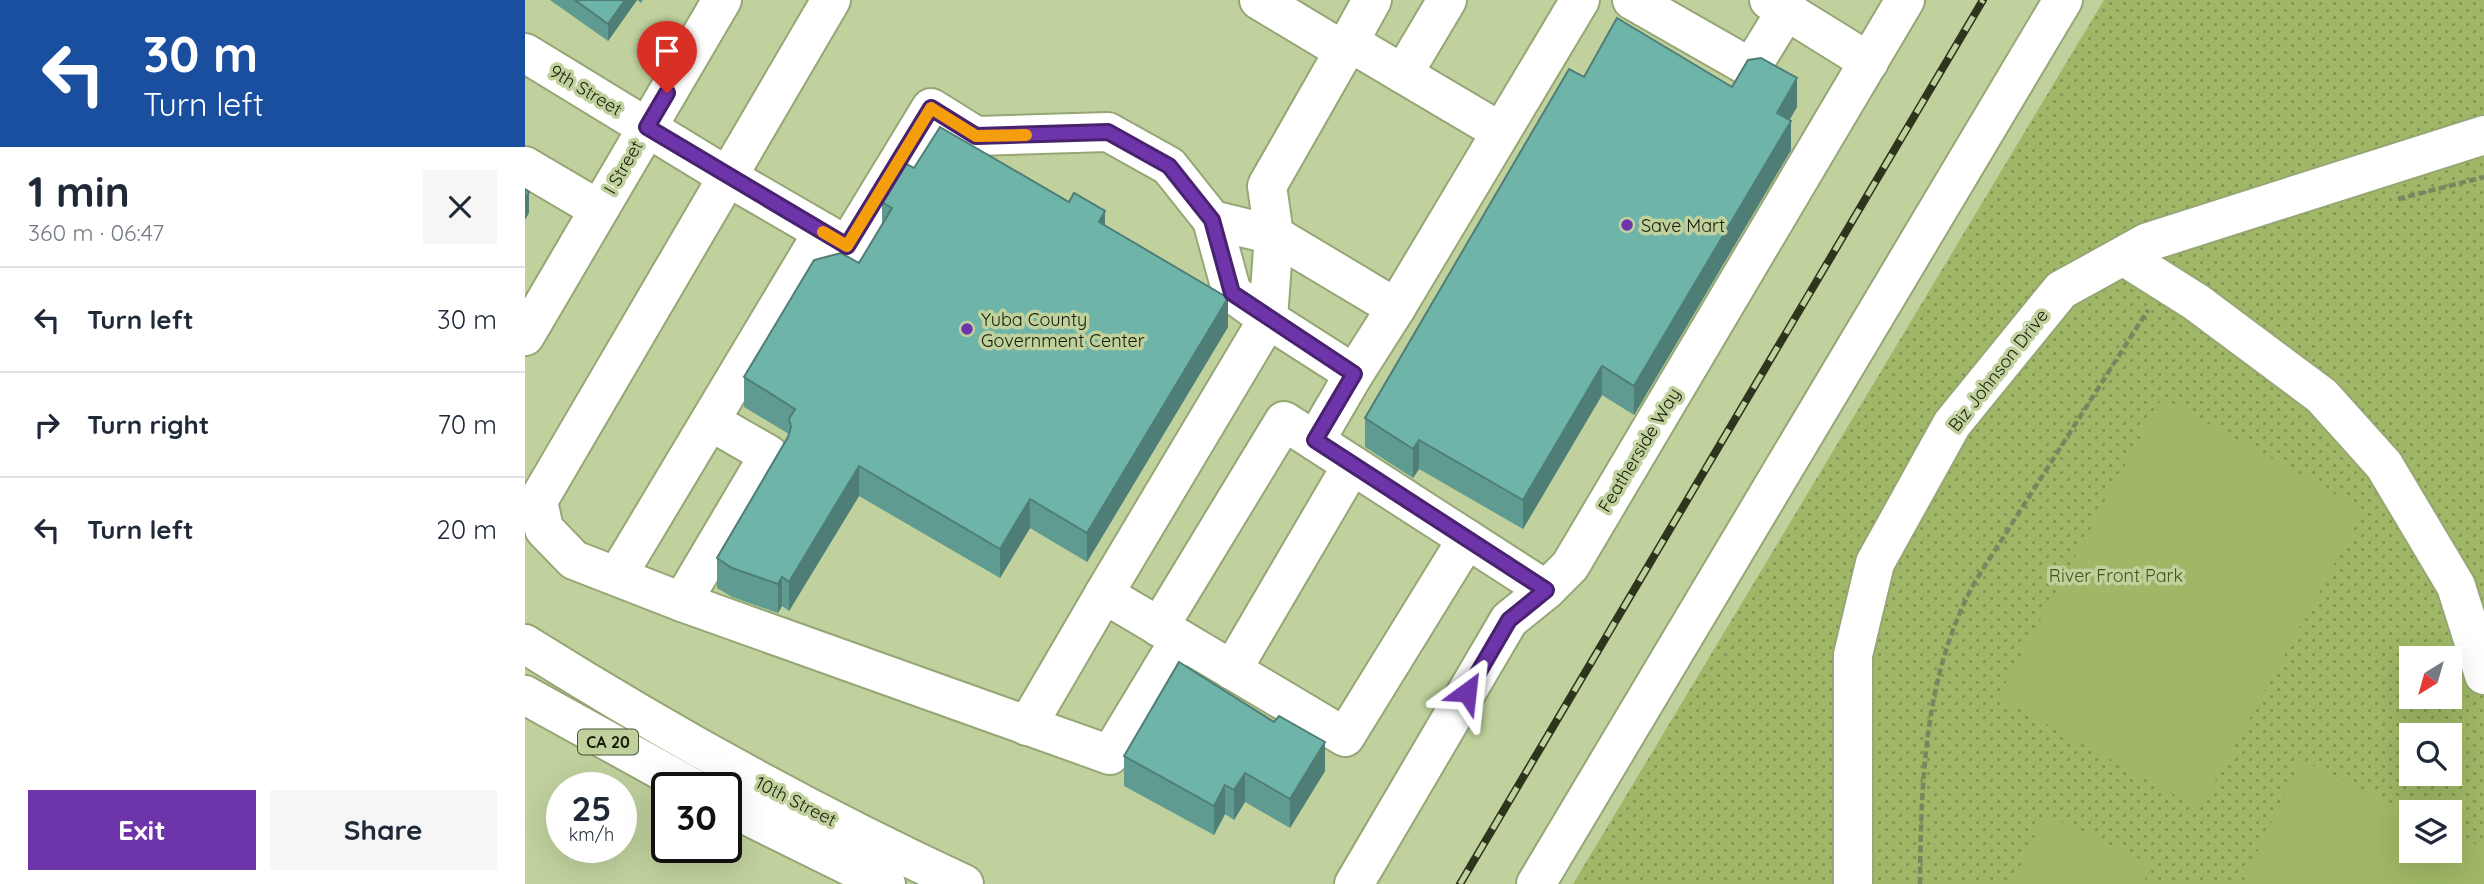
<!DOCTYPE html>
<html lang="en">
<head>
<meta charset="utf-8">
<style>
  :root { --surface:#fff; --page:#f6f6f7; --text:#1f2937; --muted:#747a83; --line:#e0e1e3; --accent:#6e34aa }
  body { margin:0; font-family:Quicksand,sans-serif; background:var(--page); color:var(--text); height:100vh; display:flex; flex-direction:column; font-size:26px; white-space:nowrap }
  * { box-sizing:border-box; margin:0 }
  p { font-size:23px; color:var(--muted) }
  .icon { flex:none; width:38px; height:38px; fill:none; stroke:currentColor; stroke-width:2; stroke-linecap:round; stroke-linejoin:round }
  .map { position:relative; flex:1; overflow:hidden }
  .sheet { display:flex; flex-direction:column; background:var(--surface); width:525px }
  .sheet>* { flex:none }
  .guide { background:#1a4fa0; color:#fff; overflow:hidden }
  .needle { width:46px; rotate:217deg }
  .buttons { position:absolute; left:1874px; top:646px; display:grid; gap:14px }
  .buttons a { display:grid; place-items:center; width:63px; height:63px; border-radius:0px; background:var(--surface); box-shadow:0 7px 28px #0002; font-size:35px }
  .speed { position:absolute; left:21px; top:772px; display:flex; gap:14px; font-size:35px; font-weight:700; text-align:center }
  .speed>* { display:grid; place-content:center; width:91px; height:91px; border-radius:50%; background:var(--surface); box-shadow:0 7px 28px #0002; line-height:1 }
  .speed small { font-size:18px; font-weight:400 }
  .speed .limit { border:4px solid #111; border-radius:10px; background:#fff; color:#111 }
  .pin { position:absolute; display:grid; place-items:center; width:60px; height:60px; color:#fff; margin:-72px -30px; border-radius:50% 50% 50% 0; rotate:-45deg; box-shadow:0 0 7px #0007 }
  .pin .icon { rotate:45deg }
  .me { position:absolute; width:77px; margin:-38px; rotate:30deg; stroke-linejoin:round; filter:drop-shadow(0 0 5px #0008) }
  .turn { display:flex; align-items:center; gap:24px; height:147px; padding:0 28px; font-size:32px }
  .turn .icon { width:91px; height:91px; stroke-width:2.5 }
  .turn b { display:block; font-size:49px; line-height:60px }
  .round { display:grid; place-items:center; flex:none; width:74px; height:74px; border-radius:0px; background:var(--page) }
  .headline { display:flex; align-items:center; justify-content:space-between; height:119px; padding:0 28px }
  h1 { font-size:42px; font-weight:700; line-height:52px }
  .primary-button { display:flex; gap:14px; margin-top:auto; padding:14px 28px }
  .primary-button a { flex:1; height:80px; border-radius:0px; background:var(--accent); color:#fff; font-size:28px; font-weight:700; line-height:80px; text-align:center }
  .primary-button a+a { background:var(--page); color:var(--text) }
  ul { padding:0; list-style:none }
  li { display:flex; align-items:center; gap:21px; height:105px; padding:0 28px; border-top:2px solid var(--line) }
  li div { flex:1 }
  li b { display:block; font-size:26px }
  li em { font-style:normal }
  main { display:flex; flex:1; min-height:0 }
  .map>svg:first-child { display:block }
  .park { fill:url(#park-dots); fill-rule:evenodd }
  .pitch { fill:#9fb766 }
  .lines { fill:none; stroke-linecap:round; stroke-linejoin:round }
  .minor-casing { stroke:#96a674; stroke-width:42 }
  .highway-casing { stroke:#96a674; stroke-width:42 }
  .path { stroke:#79865f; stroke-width:4.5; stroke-dasharray:7 3.5; stroke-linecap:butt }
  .minor { stroke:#fff; stroke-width:38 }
  .highway { stroke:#fff; stroke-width:38 }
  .rail-casing { stroke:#2e351d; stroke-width:8 }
  .rail { stroke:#c0d19d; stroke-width:5; stroke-dasharray:16; stroke-linecap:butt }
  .wall { fill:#5f9b91 }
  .shaded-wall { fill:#4e7e76 }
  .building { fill:#6fb4a9; stroke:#4e7e76; stroke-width:2 }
  .route-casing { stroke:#48226e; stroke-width:18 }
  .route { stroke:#6e34aa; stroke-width:12 }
  .slow { stroke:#f59e0b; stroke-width:12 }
  .poi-dot { fill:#6e34aa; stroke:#c0d19d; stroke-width:2.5 }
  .labels { text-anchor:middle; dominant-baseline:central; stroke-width:7; stroke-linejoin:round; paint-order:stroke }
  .shield { fill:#c0d19d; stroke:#495235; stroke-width:2 }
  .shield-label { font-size:16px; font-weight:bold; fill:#161c08 }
  .street-label { font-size:18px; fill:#161c08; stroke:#c0d19d }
  .poi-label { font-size:18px; fill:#161c08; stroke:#c0d19d; text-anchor:start }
  .park-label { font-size:18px; fill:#465617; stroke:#c0d19d }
</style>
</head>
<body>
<main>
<section class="sheet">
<div class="guide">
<div class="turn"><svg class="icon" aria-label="left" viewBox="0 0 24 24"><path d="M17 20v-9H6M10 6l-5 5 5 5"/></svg><div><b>30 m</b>Turn left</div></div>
</div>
<div class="headline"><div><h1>1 min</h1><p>360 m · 06:47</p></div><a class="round"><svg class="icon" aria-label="close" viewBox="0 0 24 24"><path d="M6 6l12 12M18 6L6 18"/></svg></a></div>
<ul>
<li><svg class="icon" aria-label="left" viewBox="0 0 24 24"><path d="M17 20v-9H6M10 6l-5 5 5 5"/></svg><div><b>Turn left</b></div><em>30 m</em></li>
<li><svg class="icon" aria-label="right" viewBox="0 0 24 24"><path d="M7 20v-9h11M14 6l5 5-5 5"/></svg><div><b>Turn right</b></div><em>70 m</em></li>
<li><svg class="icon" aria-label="left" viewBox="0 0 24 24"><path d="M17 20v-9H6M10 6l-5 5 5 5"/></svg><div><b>Turn left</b></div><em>20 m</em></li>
</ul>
<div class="primary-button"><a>Exit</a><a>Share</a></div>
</section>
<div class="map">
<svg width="1959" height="884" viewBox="0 0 1959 884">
  <defs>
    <pattern id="park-dots" width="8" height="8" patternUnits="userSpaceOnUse" patternTransform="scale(1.75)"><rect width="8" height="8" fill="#9fb766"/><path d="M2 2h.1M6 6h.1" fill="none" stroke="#819452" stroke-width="1.8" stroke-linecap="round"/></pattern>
  </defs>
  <rect width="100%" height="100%" fill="#c0d19d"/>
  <!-- park -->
  <path class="park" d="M1579,0H1959V884H1048ZM1886,658H1925V696H1886ZM1886,735H1925V774H1886ZM1886,812H1925V850H1886Z"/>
  <!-- pitch -->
  <g class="pitch">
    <polygon points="1637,398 1839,510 1675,809 1473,697"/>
    <polygon points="1776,760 1886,813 1886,850 1925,850 1925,832 1959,848 1959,884 1717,884"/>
    <polygon points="1520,814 1627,865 1618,884 1487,884"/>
  </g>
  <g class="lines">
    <defs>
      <g id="minor">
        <polyline points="306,0 13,501 19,529 49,560 157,602 585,755 655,639 579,594 743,319 829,374 790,441 1021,590"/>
        <polyline points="734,0 819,51 742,186 749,235 871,308 829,374"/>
        <polyline points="1107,0 1226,68 1261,11"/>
        <polyline points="1244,0 1344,62"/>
        <polyline points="824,42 976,132"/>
        <polyline points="819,51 847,0"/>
        <polyline points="0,53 203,177 322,246 406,108 451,136 583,132 644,166 687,220"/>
        <polyline points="878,74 922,0"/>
        <polyline points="0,166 73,209"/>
        <polygon points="687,220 749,235 743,319 707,293"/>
        <polyline points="1598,256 1671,302 1797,396 1859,465 1931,586 1959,675"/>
        <polyline points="871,308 1055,0"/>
        <polyline points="0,336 197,0"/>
        <polyline points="92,576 298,232"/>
        <polyline points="157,602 244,455 185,421"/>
        <polyline points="634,627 759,421 790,441"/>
        <polyline points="655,639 820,737 942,539"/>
        <polyline points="707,670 827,465"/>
        <polyline points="502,726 579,594"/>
        <polyline points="829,884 984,620 1021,590 1045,566 1380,0"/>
        <polyline points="1011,884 1538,0"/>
        <polyline points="1328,884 1328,655 1350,563 1427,424 1536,290 1623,242 1959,135"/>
      </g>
      <g id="highway">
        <path d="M0,644C142,733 287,814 439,884"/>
        <polyline points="0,695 168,788"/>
        <polyline points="201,805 361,884"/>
      </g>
    </defs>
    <!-- minor casing -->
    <use href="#minor" class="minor-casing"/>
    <!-- highway casing -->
    <use href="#highway" class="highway-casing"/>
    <!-- path -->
    <g class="path">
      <polyline points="1873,199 1959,177"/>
      <path d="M1395,884C1396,780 1399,673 1451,580L1623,310"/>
    </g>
    <!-- minor -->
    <use href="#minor" class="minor"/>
    <!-- highway -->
    <use href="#highway" class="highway"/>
    <defs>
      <polyline id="rail" points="935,884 1458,0"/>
    </defs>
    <!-- rail casing -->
    <use href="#rail" class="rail-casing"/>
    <!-- rail -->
    <use href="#rail" class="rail"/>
  </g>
  <!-- wall -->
  <g class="wall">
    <polygon points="25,0 118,0 116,3 112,0 83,41"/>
    <polygon points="1059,77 1207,87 1272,107 1264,120 1266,150 1109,415 1077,395 998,529 894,469 888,478 840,447 840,418"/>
    <polygon points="389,168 580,225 703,327 562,562 505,528 475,578 334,496 264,611 257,606 253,613 207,597 192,588 192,558 264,434 219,407 219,377 334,263 357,225 357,202"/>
    <polygon points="599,756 800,771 765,828 720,802 709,820 700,814 689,835 599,786"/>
  </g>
  <!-- shaded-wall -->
  <g class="shaded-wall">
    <polygon points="100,0 112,0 83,41 83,24"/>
    <polygon points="1272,78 1272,107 1252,142 1252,113"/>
    <polygon points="1266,121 1266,150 1109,415 1109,386"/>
    <polygon points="4,192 4,213 0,220 0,199"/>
    <polygon points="580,211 580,240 574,222"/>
    <polygon points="703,298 703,327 562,562 562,533"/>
    <polygon points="1077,366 1077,395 998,529 998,500"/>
    <polygon points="894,440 894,469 888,478 888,449"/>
    <polygon points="334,466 334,496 264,611 264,582"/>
    <polygon points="505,499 505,528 475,578 475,549"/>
    <polygon points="257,577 257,606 253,613 253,584"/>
    <polygon points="800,742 800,771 765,828 765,799"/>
    <polygon points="720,773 720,802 709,820 709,790"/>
    <polygon points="700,785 700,814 689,835 689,806"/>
  </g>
  <!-- building -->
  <g class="building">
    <polygon points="50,0 100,0 83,24"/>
    <polygon points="1092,18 1207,87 1223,60 1236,58 1272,78 1252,113 1266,121 1109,386 1077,366 998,500 894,440 888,449 840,418 1044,69 1059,77"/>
    <polygon points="415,127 544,202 549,193 580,211 574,222 703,298 562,533 505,499 475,549 334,466 264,582 257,577 253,584 207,568 192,558 263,437 266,427 264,419 270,409 219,377 289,260 316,253 334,263 367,208 357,202 380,163 389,168"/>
    <polygon points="0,189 4,192 0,199"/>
    <polygon points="654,662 749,722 754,716 800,742 765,799 720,773 709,790 700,785 689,806 599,756"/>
  </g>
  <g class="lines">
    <defs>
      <polyline id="route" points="142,93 122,127 322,246 406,108 451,136 583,132 644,166 687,220 707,293 829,374 790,440 1021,590 984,620 942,692"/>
    </defs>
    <!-- route casing -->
    <use href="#route" class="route-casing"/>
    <!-- route -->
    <use href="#route" class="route"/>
    <!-- slow -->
    <polyline class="slow" points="298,232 322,246 406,108 451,136 501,135"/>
  </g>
  <!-- markers -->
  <g class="poi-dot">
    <circle cx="1102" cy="225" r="7"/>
    <circle cx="442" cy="329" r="7"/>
  </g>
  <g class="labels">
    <!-- shield labels -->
    <rect class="shield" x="53" y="729.5" width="60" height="25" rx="5"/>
    <g class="shield-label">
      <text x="83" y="742">CA 20</text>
    </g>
    <!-- street labels -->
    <g class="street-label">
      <text transform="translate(61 90) rotate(31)">9th Street</text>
      <text transform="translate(98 167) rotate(-60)">I Street</text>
      <text transform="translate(1473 370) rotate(-52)">Biz Johnson Drive</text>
      <text transform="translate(1114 450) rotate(-59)">Featherside Way</text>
      <text transform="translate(271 801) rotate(27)">10th Street</text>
    </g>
    <!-- poi labels -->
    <g class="poi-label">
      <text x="1116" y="225">Save Mart</text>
      <text x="456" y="319">Yuba County<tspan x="456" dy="21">Government Center</tspan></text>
    </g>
    <!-- park labels -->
    <g class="park-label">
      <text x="1591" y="575">River Front Park</text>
    </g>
  </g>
</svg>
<div class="buttons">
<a><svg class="needle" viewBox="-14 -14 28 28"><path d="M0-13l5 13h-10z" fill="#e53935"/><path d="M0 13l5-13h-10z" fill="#747a83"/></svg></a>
<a><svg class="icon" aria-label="search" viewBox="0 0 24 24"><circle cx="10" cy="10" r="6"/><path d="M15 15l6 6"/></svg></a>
<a><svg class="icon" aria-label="layers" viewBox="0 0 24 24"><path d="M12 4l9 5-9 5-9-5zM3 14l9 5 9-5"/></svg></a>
</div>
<div class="speed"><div>25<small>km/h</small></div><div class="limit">30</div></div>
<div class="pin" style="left:142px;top:93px;background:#d93025"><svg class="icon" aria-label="arrive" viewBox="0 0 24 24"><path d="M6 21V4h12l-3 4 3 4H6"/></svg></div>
<svg class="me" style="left:942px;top:692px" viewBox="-20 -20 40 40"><path d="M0-17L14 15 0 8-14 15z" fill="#6e34aa" stroke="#fff" stroke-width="4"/></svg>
</div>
</main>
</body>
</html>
